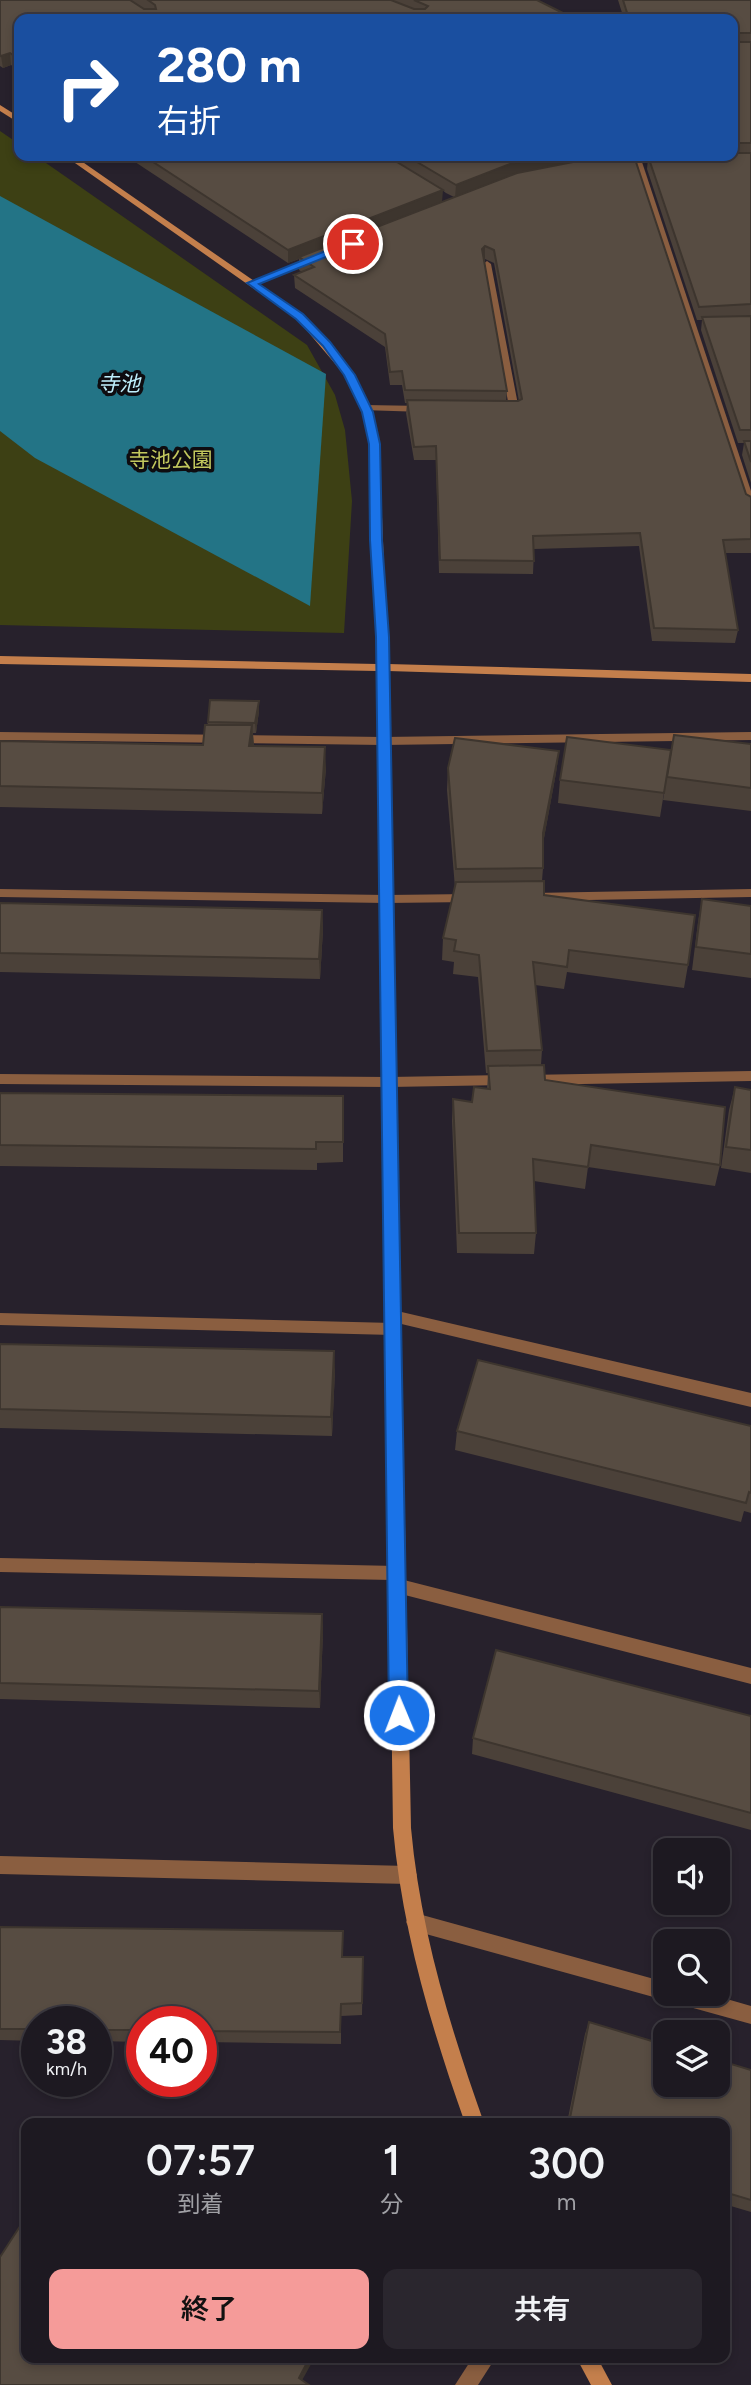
<!DOCTYPE html>
<html lang="ja">
<head>
<meta charset="utf-8">
<style>
  :root { --surface:#1d1921; --page:#2a262e; --text:#f1f3f6; --muted:#a0a0a5; --line:#3b383f; --accent:#f59b99 }
  body { margin:0; font-family:Figtree,"Noto Sans JP",sans-serif; background:var(--page); color:var(--text); height:100vh; display:flex; flex-direction:column; font-size:26px; white-space:nowrap }
  * { box-sizing:border-box; margin:0 }
  p { font-size:23px; color:var(--muted) }
  .icon { flex:none; width:38px; height:38px; fill:none; stroke:currentColor; stroke-width:2; stroke-linecap:round; stroke-linejoin:round }
  .map { position:relative; flex:1; overflow:hidden }
  .details { position:absolute; left:21px; top:2118px; width:709px; height:245px; display:flex; flex-direction:column; background:var(--surface); border-radius:14px; box-shadow:0 4px 10px #0003,0 0 0 2px var(--line) }
  .details>* { flex:none }
  .banner { position:absolute; left:14px; top:14px; width:724px; height:147px; border-radius:14px; box-shadow:0 4px 10px #0003,0 0 0 2px var(--line); background:#1a4fa0; color:#fff; overflow:hidden }
  .fabs { position:absolute; left:653px; top:1838px; display:grid; gap:14px }
  .fabs a { display:grid; place-items:center; width:77px; height:77px; border-radius:14px; background:var(--surface); box-shadow:0 4px 10px #0003,0 0 0 2px var(--line); font-size:35px }
  .speed { position:absolute; left:21px; top:2006px; display:flex; gap:14px; font-size:35px; font-weight:700; text-align:center }
  .speed>* { display:grid; place-content:center; width:91px; height:91px; border-radius:50%; background:var(--surface); box-shadow:0 4px 10px #0003,0 0 0 2px var(--line); line-height:1 }
  .speed small { font-size:18px; font-weight:400 }
  .speed .limit { border:10px solid #d22; background:#fff; color:#111 }
  .pin { position:absolute; display:grid; place-items:center; width:60px; height:60px; color:#fff; margin:-30px; border:4px solid #fff; border-radius:50%; box-shadow:0 2px 7px #0007 }
  .me { position:absolute; width:77px; margin:-38px; rotate:359deg; stroke-linejoin:round; filter:drop-shadow(0 0 5px #0008) }
  .turn { display:flex; align-items:center; gap:24px; height:147px; padding:0 28px; font-size:32px }
  .turn .icon { width:91px; height:91px; stroke-width:2.5 }
  .turn b { display:block; font-size:49px; line-height:60px }
  .eta { display:flex; justify-content:space-evenly; align-items:center; height:119px; text-align:center }
  .eta b { font-size:42px; font-weight:600; line-height:49px }
  .button { display:flex; gap:14px; margin-top:auto; padding:14px 28px }
  .button a { flex:1; height:80px; border-radius:14px; background:var(--accent); color:#111; font-size:28px; font-weight:600; line-height:80px; text-align:center }
  .button a+a { background:var(--page); color:var(--text) }
  .map>svg:first-child { display:block }
  .green { fill:#3d4014 }
  .water { fill:#237486 }
  .lines { fill:none; stroke-linecap:round; stroke-linejoin:round }
  .lane { fill:#8a5e40; fill-rule:evenodd }
  .street { fill:#8a5e40; fill-rule:evenodd }
  .secondary { fill:#c47f4c; fill-rule:evenodd }
  .wall { fill:#4b4139; fill-rule:evenodd }
  .shaded-wall { fill:#3d352e }
  .building { fill:#574c42; stroke:#3d352e; stroke-width:2 }
  .route { fill:#1a73e8; stroke:#114b97; stroke-width:2 }
  .labels { text-anchor:middle; dominant-baseline:central; stroke-width:7; stroke-linejoin:round; paint-order:stroke }
  .far-water-label { font-size:21px; font-style:italic; fill:#beeefb; stroke:#0e0c10 }
  .far-park-label { font-size:21px; fill:#c2c85d; stroke:#0e0c10 }
</style>
</head>
<body>
<div class="map">
<svg width="751" height="2385" viewBox="0 0 751 2385">
  <rect width="100%" height="100%" fill="#27212c"/>
  <!-- green -->
  <polygon class="green" points="0,131 19,144 19,156 36,156 307,345 335,395 345,430 352,501 344,633 0,625"/>
  <!-- water -->
  <polygon class="water" points="0,196 326,374 310,606 35,458 0,431"/>
  <g class="lines">
    <!-- lane -->
    <g class="lane">
      <polygon points="0,732 383,737 751,732 751,740 383,745 0,740"/>
      <polygon points="0,889 386,895 471,894 477,898 471,902 386,903 0,897"/>
      <polygon points="751,889 751,897 533,901 527,897 533,893"/>
      <polygon points="751,1071 751,1081 526,1085 519,1080 526,1075"/>
      <polygon points="0,1074 389,1077 506,1075 513,1080 506,1085 389,1087 0,1084"/>
      <polygon points="393,1310 751,1393 751,1407 393,1322 388,1320 386,1316 388,1312"/>
      <polygon points="0,1313 393,1323 398,1325 400,1329 398,1333 393,1335 0,1325"/>
      <polygon points="0,1558 397,1566 403,1568 405,1573 400,1579 751,1668 751,1684 397,1593 391,1591 389,1586 392,1580 0,1572"/>
      <polygon points="0,1856 408,1866 414,1869 417,1875 414,1881 408,1884 0,1874"/>
      <polygon points="415,1913 665,1982 665,1993 706,1993 751,2006 751,2024 415,1931 409,1928 406,1922 409,1916"/>
      <polygon points="473,2357 496,2357 478,2385 455,2385"/>
    </g>
    <!-- street -->
    <g class="street">
      <polygon points="632,156 640,156 751,491 751,510 746,507"/>
      <polygon points="316,255 320,258 319,260 255,285 247,283"/>
      <polygon points="487,261 491,264 519,410 514,413 502,410 509,407 483,264"/>
      <polygon points="365,405 424,406 429,409 424,412 362,410 360,408"/>
    </g>
    <!-- secondary -->
    <g class="secondary">
      <polygon points="0,105 19,117 19,123 0,111"/>
      <path d="M65,156H74L303,315C340,353 370,390 379,443L388,664L751,674V682L388,671L411,1828C420,1929 450,2027 484,2123H465C431,2027 402,1929 393,1828L377,671L0,664V656L377,664L369,443L362,412L343,373L297,319Z"/>
      <polygon points="576,2357 597,2357 612,2385 591,2385"/>
    </g>
  </g>
  <!-- wall -->
  <g class="wall">
    <polygon points="0,0 537,0 575,19 19,19 19,70 11,65 3,68 0,66"/>
    <polygon points="618,0 751,0 751,483 742,455 744,443 738,443 701,330 702,320 697,320 647,169 648,158 644,158 642,156 733,156 733,19 624,19"/>
    <path d="M126,156H634L746,494L751,497V553H725L738,630L735,643L652,641L639,546L534,549L533,574L439,573L436,460H414L406,413L407,403H405L402,385H390L385,347L295,288L294,275L302,272L299,270V259L288,263ZM442,190L446,193L454,197L442,202ZM485,259L494,263L519,401H506L507,391L484,260Z"/>
    <polygon points="259,701 259,711 256,733 253,733 254,746 326,768 322,814 0,807 0,741 203,745 208,722"/>
    <polygon points="674,735 751,744 751,811 663,800"/>
    <polygon points="671,750 660,817 558,803 560,780"/>
    <polygon points="559,751 556,773 543,843 543,868 542,881 544,895 688,965 684,988 567,972 564,989 535,985 542,1050 541,1065 545,1080 720,1165 715,1186 588,1167 585,1189 534,1181 536,1233 534,1254 457,1253 452,1120 453,1099 472,1102 487,1089 488,1073 486,1073 478,977 453,974 454,962 442,960 443,938 455,888 447,790 448,768"/>
    <polygon points="702,899 751,906 751,978 692,970 698,922"/>
    <polygon points="0,903 322,910 323,930 320,979 0,972"/>
    <polygon points="735,1087 751,1090 751,1173 721,1168 729,1110"/>
    <polygon points="0,1093 343,1096 343,1162 317,1163 317,1170 0,1166"/>
    <polygon points="0,1344 335,1370 332,1436 0,1428"/>
    <polygon points="751,1426 751,1513 744,1511 741,1522 455,1450 457,1431"/>
    <polygon points="0,1607 322,1614 323,1632 320,1708 0,1699"/>
    <polygon points="751,1716 751,1830 472,1754 473,1738"/>
    <polygon points="0,1927 343,1931 343,1957 363,1957 362,2015 341,2016 341,2044 201,2042 201,2021 142,2021 142,2042 96,2041 96,2021 37,2021 37,2041 0,2040"/>
    <polygon points="589,2022 751,2070 751,2212 724,2204 724,2123 567,2123 585,2034"/>
  </g>
  <!-- shaded-wall -->
  <g class="shaded-wall">
    <polygon points="10,53 11,65 3,68 1,56"/>
    <polygon points="550,156 631,156 630,159 455,198 456,185 510,164"/>
    <polygon points="443,190 442,202 288,263 288,250"/>
    <polygon points="485,246 485,259 481,262 482,249"/>
    <polygon points="259,701 259,711 256,733 255,723"/>
    <polygon points="252,725 254,746 249,746"/>
    <polygon points="325,747 326,768 322,814 322,793"/>
    <polygon points="559,751 556,773 541,855 543,833"/>
    <polygon points="322,910 323,930 320,979 319,959"/>
    <polygon points="334,1351 335,1370 332,1436 331,1417"/>
    <polygon points="322,1614 323,1632 320,1708 319,1691"/>
    <polygon points="310,2357 315,2357 300,2384 299,2378"/>
  </g>
  <!-- building -->
  <g class="building">
    <polygon points="0,0 130,0 144,9 156,9 155,5 148,0 391,0 414,9 425,9 428,6 414,0 537,0 575,19 19,19 19,59 10,53 1,56 0,55"/>
    <polygon points="623,0 751,0 751,33 735,33 733,40 733,19 629,19"/>
    <rect x="733" y="42" width="18" height="101"/>
    <polygon points="733,153 751,153 751,304 699,307 648,156 733,156"/>
    <polygon points="144,156 387,156 443,190 288,250"/>
    <polygon points="407,156 550,156 510,164 456,185"/>
    <polygon points="634,156 746,494 751,497 751,539 723,540 738,630 654,628 640,533 533,536 534,561 440,560 436,446 414,447 407,400 518,401 522,399 494,250 485,246 482,249 507,391 405,390 402,371 390,372 385,334 294,275 314,267 299,257 517,173 573,162"/>
    <polygon points="751,316 751,430 740,430 702,317"/>
    <polygon points="744,441 751,441 751,462"/>
    <polygon points="210,700 259,701 255,723 208,722"/>
    <polygon points="205,725 252,725 249,746 325,747 322,793 0,786 0,741 203,745"/>
    <polygon points="674,735 751,744 751,788 667,777"/>
    <polygon points="567,737 671,750 664,793 560,780"/>
    <polygon points="455,738 559,751 543,833 543,868 456,869 448,768"/>
    <polygon points="544,881 544,895 695,915 688,965 569,950 567,967 533,962 542,1050 487,1051 479,955 454,951 456,940 443,938 456,882"/>
    <polygon points="702,899 751,906 751,954 696,947"/>
    <polygon points="0,903 322,910 319,959 0,953"/>
    <polygon points="544,1065 545,1080 725,1107 720,1165 591,1145 588,1167 533,1159 536,1233 459,1233 453,1099 472,1102 474,1087 490,1089 488,1066"/>
    <polygon points="735,1087 751,1090 751,1150 726,1147"/>
    <polygon points="0,1093 343,1096 343,1142 316,1142 316,1149 0,1145"/>
    <polygon points="0,1344 334,1351 331,1417 0,1409"/>
    <polygon points="478,1360 751,1426 751,1493 749,1492 746,1503 457,1431"/>
    <polygon points="0,1607 322,1614 319,1691 0,1683"/>
    <polygon points="496,1650 751,1716 751,1813 473,1738"/>
    <polygon points="0,1927 343,1931 342,1957 363,1957 362,2003 341,2004 340,2032 201,2031 201,2021 142,2021 142,2030 96,2030 96,2021 37,2021 37,2029 0,2029"/>
    <polygon points="589,2022 665,2045 665,2084 718,2084 718,2060 751,2070 751,2200 724,2192 724,2123 569,2123"/>
    <polygon points="26,2217 26,2357 310,2357 299,2378 309,2385 0,2385 0,2257"/>
  </g>
  <!-- route -->
  <polygon class="route" points="350,241 358,244 259,284 303,314 330,342 355,375 373,412 380,444 382,540 389,637 408,1715 406,1722 399,1725 392,1722 389,1715 376,637 370,540 369,444 362,412 344,375 323,346 296,319 247,283"/>
  <g class="labels">
    <!-- far-water labels -->
    <g class="far-water-label">
      <text x="119" y="383">寺池</text>
    </g>
    <!-- far-park labels -->
    <g class="far-park-label">
      <text x="171" y="459">寺池公園</text>
    </g>
  </g>
</svg>
<div class="fabs">
<a><svg class="icon" aria-label="sound" viewBox="0 0 24 24"><path d="M4 9h4l5-4v14l-5-4H4zM17 9q2 3 0 6"/></svg></a>
<a><svg class="icon" aria-label="search" viewBox="0 0 24 24"><circle cx="10" cy="10" r="6"/><path d="M15 15l6 6"/></svg></a>
<a><svg class="icon" aria-label="layers" viewBox="0 0 24 24"><path d="M12 4l9 5-9 5-9-5zM3 14l9 5 9-5"/></svg></a>
</div>
<div class="speed"><div>38<small>km/h</small></div><div class="limit">40</div></div>
<div class="pin" style="left:353px;top:244px;background:#d93025"><svg class="icon" aria-label="arrive" viewBox="0 0 24 24"><path d="M6 21V4h12l-3 4 3 4H6"/></svg></div>
<svg class="me" style="left:399px;top:1715px" viewBox="-20 -20 40 40"><circle r="17" fill="#1a73e8" stroke="#fff" stroke-width="3"/><path d="M0-11L8 9 0 5-8 9z" fill="#fff"/></svg>
<div class="banner">
<div class="turn"><svg class="icon" aria-label="right" viewBox="0 0 24 24"><path d="M7 20v-9h11M14 6l5 5-5 5"/></svg><div><b>280 m</b>右折</div></div>
</div>
<section class="details">
<div class="eta">
<div><b>07:57</b><p>到着</p></div>
<div><b>1</b><p>分</p></div>
<div><b>300</b><p>m</p></div>
</div>
<div class="button"><a>終了</a><a>共有</a></div>
</section>
</div>
</body>
</html>
